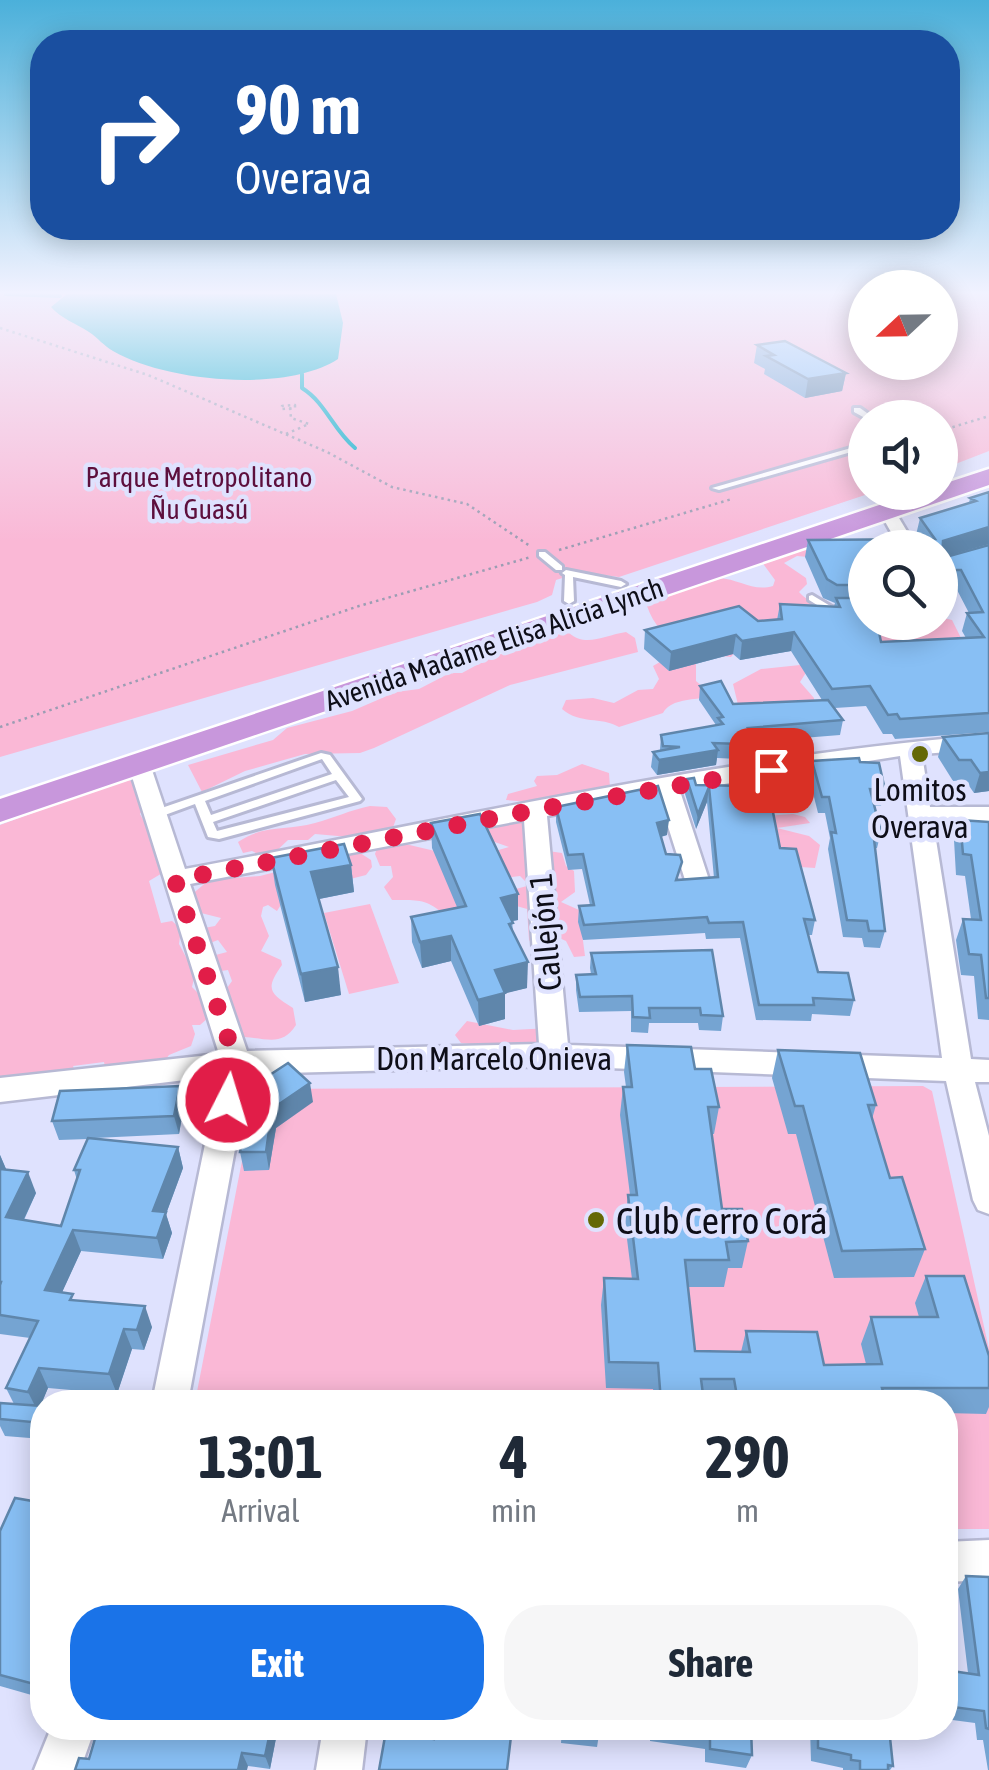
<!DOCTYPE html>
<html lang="en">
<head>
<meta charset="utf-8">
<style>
  :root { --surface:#fff; --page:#f6f6f7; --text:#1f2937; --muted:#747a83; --accent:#1a73e8 }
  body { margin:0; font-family:"Asap Condensed",sans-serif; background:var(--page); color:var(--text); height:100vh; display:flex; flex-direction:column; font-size:38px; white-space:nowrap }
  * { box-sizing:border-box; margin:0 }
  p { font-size:32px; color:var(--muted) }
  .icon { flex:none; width:55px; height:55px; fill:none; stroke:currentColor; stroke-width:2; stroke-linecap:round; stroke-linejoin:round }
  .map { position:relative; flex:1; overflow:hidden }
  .drawer { position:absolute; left:30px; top:1390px; width:928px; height:350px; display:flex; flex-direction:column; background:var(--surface); border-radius:40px; box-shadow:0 5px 25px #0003 }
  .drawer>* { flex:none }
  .hud { position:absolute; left:30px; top:30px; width:930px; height:210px; border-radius:40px; box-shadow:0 5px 25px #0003; background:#1a4fa0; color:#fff; overflow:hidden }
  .needle { width:65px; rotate:248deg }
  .controls { position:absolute; left:848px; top:270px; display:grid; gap:20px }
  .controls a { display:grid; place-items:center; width:110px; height:110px; border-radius:50%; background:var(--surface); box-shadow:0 5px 25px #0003; font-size:50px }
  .pin { position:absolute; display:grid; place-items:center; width:85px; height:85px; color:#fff; margin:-42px; border-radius:20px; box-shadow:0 5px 15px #0006 }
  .me { position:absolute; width:110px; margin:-55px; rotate:5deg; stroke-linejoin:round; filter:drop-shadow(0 0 8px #0008) }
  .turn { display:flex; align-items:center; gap:35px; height:210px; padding:0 40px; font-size:45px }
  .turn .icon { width:130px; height:130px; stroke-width:2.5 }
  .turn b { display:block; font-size:70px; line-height:85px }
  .eta { display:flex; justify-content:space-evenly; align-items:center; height:170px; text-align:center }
  .eta b { font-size:60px; font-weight:700; line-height:70px }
  .primary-button { display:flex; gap:20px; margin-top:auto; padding:20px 40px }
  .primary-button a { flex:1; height:115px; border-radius:40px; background:var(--accent); color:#fff; font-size:40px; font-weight:700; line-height:115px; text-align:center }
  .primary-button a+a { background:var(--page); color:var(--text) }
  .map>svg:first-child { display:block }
  .green { fill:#fab8d6 }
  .water { fill:#00a9c4 }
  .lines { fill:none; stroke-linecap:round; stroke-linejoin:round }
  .stream { stroke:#00a9c4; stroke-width:4 }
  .service-casing { stroke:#b7b9d4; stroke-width:6 }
  .minor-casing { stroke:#b7b9d4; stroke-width:5 }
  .trunk-casing { stroke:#fff; stroke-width:5 }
  .path { stroke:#9b9db3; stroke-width:2.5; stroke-dasharray:2.5 4; stroke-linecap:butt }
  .service { fill:#fff; fill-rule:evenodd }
  .minor { fill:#fff; fill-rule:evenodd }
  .trunk { fill:#c897dc; fill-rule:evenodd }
  .wall { fill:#75a4d2; fill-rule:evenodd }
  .shaded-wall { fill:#5f86ab }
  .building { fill:#88bff4; stroke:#5f86ab; stroke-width:2.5 }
  .route { stroke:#e11d48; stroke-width:18; stroke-dasharray:0 32.4 }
  .poi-dot { fill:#646805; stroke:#dfe2fe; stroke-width:4 }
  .labels { text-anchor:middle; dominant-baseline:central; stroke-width:9; stroke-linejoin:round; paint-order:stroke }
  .far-park-label { font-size:28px; fill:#5d0f3d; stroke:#dfe2fe }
  .far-street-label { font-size:28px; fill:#0e0e18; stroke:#dfe2fe }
  .poi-label { font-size:32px; fill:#0e0e18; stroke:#dfe2fe }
  .street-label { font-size:32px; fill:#0e0e18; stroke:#dfe2fe }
  .near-poi-label { font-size:38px; fill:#0e0e18; stroke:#dfe2fe; text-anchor:start }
</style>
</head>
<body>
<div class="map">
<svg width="989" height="1770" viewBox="0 0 989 1770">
  <rect width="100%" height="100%" fill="#dfe2fe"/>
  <!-- green -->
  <g class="green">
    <polygon points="0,294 865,294 865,362 940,362 940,294 989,294 989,451 940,470 940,418 865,418 865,492 871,493 619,577 582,572 556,580 552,595 537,602 0,757"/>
    <path d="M804,548L813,549L808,557L797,556L784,563L806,578L807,584L799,592C811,606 875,637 894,634L889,626L879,623L940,622V617L952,620L961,638L807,671L800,682L814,698V708L739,709L733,684L761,669L800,665L795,654L781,643L735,652L731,657C694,653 660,644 647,606C658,590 699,577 719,578C739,579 753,592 773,586L775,580L761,561Z"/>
    <path d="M626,632L635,638L638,652L510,685L374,748L360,753L305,754L245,771L202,792L188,765L273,740L287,728L352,711L396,692L419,689L450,673H462L534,634L569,633C586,648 605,635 626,632Z"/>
    <path d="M665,659L696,663V681L705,689L702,698C689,700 670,700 663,713L619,727C600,716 581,725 562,709L566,700L593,698L614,703L638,690L653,689L659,679L653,666Z"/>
    <polygon points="582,764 609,773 610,788 541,803 506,800 508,794 537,786 534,781 537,776 557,775"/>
    <polygon points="127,778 137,786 145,806 140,814 152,836 164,872 149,881 161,923 172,921 181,929 179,944 195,974 192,987 205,1000 209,1017 200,1025 192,1025 195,1034 191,1046 169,1055 163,1063 132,1066 128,1062 117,1068 105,1067 104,1062 73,1066 75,1072 0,1089 0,825"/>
    <path d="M370,806L387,807L396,819L392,830L372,839L315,834L308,840H288L268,859L252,851L243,853L238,842C264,824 287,831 315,823C334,818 350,810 370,806Z"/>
    <polygon points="793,814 805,817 810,823 777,828 809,836 820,845 815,868 786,866 766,816"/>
    <polygon points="457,818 523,821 548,851 562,853 566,866 574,871 575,892 561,902 579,910 585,956 574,957 566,941 557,937 562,963 551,964 529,940 527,909 513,905 512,890 527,886 527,883 520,876 504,878 495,851 509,847 489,840"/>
    <path d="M401,843L435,851L467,904L443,914C427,898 414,900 392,900L384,887L393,877L391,866H380L375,854L377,848Z"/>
    <path d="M357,851L371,860L372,867L366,875L287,895L277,911L268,905L263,907L261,916L269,936L261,951L281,960L282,965C265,989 269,993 293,1008L296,1025C282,1047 267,1038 244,1037L222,995L232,981L228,970L221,971L208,957L227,952L218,940L210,943L204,928L215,926L221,918L197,912L190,896L209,880L260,876Z"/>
    <polygon points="370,904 399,983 349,994 324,913"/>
    <polygon points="467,1021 513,1030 550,1028 560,1042 511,1048 461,1043 455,1035"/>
    <polygon points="923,1086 932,1091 989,1349 989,1529 945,1529 945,1402 195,1402 256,1089"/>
  </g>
  <!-- water -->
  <path class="water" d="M67,294H336L343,323L338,359C286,393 166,382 113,351C104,346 98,338 89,332C75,323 62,319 51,307Z"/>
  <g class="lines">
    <!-- stream -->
    <g class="stream">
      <polyline points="6,294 60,296"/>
      <path d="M302,374V388C326,403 333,430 355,448"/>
    </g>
    <defs>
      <g id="service">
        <polygon points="854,408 860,408 874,418 865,418 854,412"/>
        <polygon points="865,444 865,448 719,490 712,488"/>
        <polygon points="539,552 545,552 562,566 562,570 556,570 539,556"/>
        <polygon points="566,570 621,581 626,584 621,587 573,577 574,601 569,604 564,601 565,575 562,573"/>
        <polygon points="812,595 832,607 865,608 865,614 830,613 809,600 809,596"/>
        <path d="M321,753L330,755L362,799L360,801L219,839L208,837L195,804L154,819L148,815L150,812ZM322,759L332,774L211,815L205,801ZM336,780L349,797L217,831L213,822Z"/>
      </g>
      <g id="minor">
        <polygon points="887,506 893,508 917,548 900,548 879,511"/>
        <path d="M989,735V749L922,754L930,807H989V821H933L971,1059L989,1060V1082H975L989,1136V1214L978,1210L973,1200L946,1081L554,1066L249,1074L188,1402H152L219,1076L0,1102V1078L219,1054L128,764L131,759L139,757L150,764L185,869C449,820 721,756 989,735ZM900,756L942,1058L568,1045L547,816L658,795L686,883L698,891L710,883L680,791ZM524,820L539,1044L247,1051L190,884Z"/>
        <polygon points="989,1540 989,1580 945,1582 945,1542"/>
        <polygon points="51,1728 95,1728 80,1770 34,1770"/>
        <polygon points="323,1728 367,1728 362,1770 316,1770"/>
      </g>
      <polygon id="trunk" points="989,469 989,485 0,822 0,799 918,492 940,492 940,485"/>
    </defs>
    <!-- service casing -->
    <use href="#service" class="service-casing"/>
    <!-- minor casing -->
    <use href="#minor" class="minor-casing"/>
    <!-- trunk casing -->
    <use href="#trunk" class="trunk-casing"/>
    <!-- path -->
    <g class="path">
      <polyline points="0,328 148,375 327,452 392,487 467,504 530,546"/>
      <polygon points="295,405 295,408 281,409 282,406"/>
      <polyline points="940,431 989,416"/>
      <polyline points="286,434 309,424 291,418 290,408"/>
      <polyline points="559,550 732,499"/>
      <polyline points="0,727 359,606 531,557"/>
    </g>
    <!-- service -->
    <use href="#service" class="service"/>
    <!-- minor -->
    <use href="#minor" class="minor"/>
    <!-- trunk -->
    <use href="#trunk" class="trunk"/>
  </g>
  <!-- wall -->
  <g class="wall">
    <polygon points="757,345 846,373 842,391 805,398 764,374 765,369 754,363"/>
    <path d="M989,492V544L942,557L989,545V732L895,739L892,734H883L866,706L835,708L843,720L840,735L753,742L752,754L739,759L717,758L716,765L657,775L651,767L653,752L660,750L661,735L716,725L699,700L700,686L733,704L822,700L791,651L740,660L733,654L669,671L644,649L645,630L777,620L780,604L834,607L835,603L823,598L805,557L808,540L919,539L916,535L920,518L969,503L970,498ZM865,548L940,570V588H956L969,613H967L962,631L966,638L881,642L865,622Z"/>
    <polygon points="989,733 989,791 974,793 965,780 953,781 938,757 943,737"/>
    <polygon points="812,761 860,762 885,790 881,806 874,806 881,832 877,848 875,848 885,931 880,948 864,947 862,938 843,937 828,849 830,838 825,813 818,813 809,777"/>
    <polygon points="740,775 780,848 815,920 812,935 808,935 818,972 854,1000 850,1016 812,1014 811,1021 756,1020 740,938 706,939 705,933 583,940 578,922 579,906 590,905 582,869 568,870 556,822 556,807 667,835 661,837 666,854 679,880 714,878 707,802 696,829 685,794 687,779 696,785 739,786"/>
    <polygon points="960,820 989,822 989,1020 978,1019 974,976 961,975 956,940 963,919 971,919 965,876 956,875 954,840"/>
    <polygon points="431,823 518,920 512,921 513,932 527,988 505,993 505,1019 479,1026 451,961 422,968 412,942 411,917 457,907 432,848"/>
    <polygon points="271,858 351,865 354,892 319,899 341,995 305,1002 275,885"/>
    <polygon points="591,953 723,1016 721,1031 699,1030 698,1023 649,1023 648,1033 631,1032 631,1011 579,1012 576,990 576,975 591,974 590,968"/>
    <polygon points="627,1045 695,1069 719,1107 714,1134 712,1134 722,1209 748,1241 742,1268 728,1268 724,1287 688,1287 695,1351 741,1352 746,1331 824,1365 866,1364 861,1344 871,1317 919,1317 915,1303 926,1276 989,1356 989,1407 986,1414 945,1413 945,1402 655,1402 653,1389 606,1388 601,1305 604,1278 632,1279 625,1223 628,1195 630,1195 620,1115 623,1087 626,1087 624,1072"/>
    <polygon points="778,1050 876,1105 872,1119 890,1178 925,1249 914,1277 834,1278 796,1134 788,1134 772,1078"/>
    <polygon points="313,1102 276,1128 269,1170 244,1171 240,1152"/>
    <polygon points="184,1105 179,1134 95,1138 178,1147 183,1168 166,1214 172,1233 163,1259 81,1251 62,1292 76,1301 152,1327 144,1350 132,1349 117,1394 48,1388 40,1406 42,1406 42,1439 5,1436 0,1426 0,1403 14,1404 6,1388 30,1338 0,1334 0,1155 6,1169 36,1193 24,1220 61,1226 77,1180 74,1170 88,1139 59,1140 52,1121"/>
    <polygon points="42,1444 42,1479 35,1465"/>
    <polygon points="42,1488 42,1698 0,1686 0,1531 38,1502"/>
    <polygon points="966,1576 989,1577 989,1770 988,1770 983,1740 977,1740 975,1723 945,1719 945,1670 968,1673 958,1589"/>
    <polygon points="278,1728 270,1769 248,1766 89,1759 109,1734"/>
    <polygon points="562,1728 600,1728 597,1747 561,1743"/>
    <polygon points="650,1728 751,1728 752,1755 746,1768 705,1762 705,1749 650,1741"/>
    <polygon points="810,1728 889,1728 893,1766 890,1770 843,1770 843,1768 811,1761"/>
  </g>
  <!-- shaded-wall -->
  <g class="shaded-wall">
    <polygon points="846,373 842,391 805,398 808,379"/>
    <polygon points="989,527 989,544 940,558 943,541"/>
    <polygon points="794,632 791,651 740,660 742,641"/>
    <polygon points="736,635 733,654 669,671 671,652"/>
    <polygon points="754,738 752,754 739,759 742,744"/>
    <polygon points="718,750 716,765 657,775 659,760"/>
    <polygon points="989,772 989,791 974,793 980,773"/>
    <polygon points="709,787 707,802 696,829 698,814"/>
    <polygon points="669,820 667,835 656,838 657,823"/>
    <polygon points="351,865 354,892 314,900 311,872"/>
    <polygon points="518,894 518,920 501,923 501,898"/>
    <polygon points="451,936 451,961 422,968 420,942"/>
    <polygon points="528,962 527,988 495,996 495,970"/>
    <polygon points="338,967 341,995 305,1002 301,974"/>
    <polygon points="505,993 505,1019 479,1026 478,1000"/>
    <polygon points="310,1083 313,1102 276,1128 269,1170 266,1152 272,1109"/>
    <polygon points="180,1086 184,1105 179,1134 174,1116"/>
    <polygon points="178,1147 183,1168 166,1214 172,1233 163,1259 157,1238 153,1211"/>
    <polygon points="0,1155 6,1169 0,1181"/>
    <polygon points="28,1172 36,1193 15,1238 6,1217"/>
    <polygon points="73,1230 81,1251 54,1310 45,1290"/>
    <polygon points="145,1306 152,1327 144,1350 137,1330"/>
    <polygon points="124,1329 132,1349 117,1394 109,1374"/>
    <polygon points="39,1368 48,1388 38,1412 28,1392"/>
    <polygon points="42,1574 42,1607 34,1593"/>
    <polygon points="42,1663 42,1696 34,1684"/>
    <polygon points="271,1728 278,1728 270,1769 265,1756"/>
    <polygon points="242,1753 248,1766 247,1770 238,1770"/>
  </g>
  <!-- building -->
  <g class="building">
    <polygon points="785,341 846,373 808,379 766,356 774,355 757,345"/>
    <polygon points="989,492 989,527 943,541 942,558 989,545 989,713 900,719 897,714 888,715 870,686 832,689 794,632 742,641 736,635 671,652 645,630 739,606 758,621 782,619 780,604 840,607 836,598 865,598 865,622 877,622 881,642 984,637 967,613 983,612 961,570 940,570 940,548 865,548 865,585 837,585 827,579 808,540 935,539 920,518 976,501 970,498"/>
    <polygon points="721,681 733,704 828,700 843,720 748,728 754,738 742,744 713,743 718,750 659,760 653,752 680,747 663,746 661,735 723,724 718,718 723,717 700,686"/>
    <polygon points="989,733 989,772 980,773 971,760 959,760 943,737"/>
    <polygon points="859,758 860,762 879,763 885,790 870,789 881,832 873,831 885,931 869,931 867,921 847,920 831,832 836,833 829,797 822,797 812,761"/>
    <polygon points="759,774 770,797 780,848 796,849 815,920 804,919 818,972 848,973 854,1000 813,998 814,1005 759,1005 743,922 709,923 707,917 584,925 579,906 594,905 583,854 568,855 556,807 658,786 669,820 657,823 666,854 680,855 682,862 676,880 718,877 709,787 698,814 687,779 694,778 696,785 745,786 740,775"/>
    <polygon points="480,814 518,894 501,898 513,923 509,924 528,962 495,970 505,993 478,1000 451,936 420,942 411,917 466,906 431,823"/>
    <polygon points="960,820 989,822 989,998 986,998 981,955 969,954 963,919 981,920 971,855 963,854"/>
    <polygon points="344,844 351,865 311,872 338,967 301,974 271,858"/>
    <polygon points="712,950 723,1016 701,1015 700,1008 649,1008 650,1018 633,1017 632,996 580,997 576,975 596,974 591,953"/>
    <polygon points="627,1045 691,1047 695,1069 711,1069 719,1107 708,1107 722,1209 742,1209 748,1241 726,1242 729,1260 685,1260 695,1351 750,1352 746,1331 817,1332 824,1365 882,1364 871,1317 938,1317 926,1276 964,1276 989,1356 989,1388 882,1388 886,1402 738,1402 734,1379 701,1379 704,1402 661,1402 658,1363 609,1362 604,1278 638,1279 628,1195 637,1195 623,1087 632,1087"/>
    <polygon points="778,1050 860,1053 876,1105 868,1105 890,1178 902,1177 925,1249 842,1251 803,1106 795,1106"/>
    <polygon points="288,1063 310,1083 272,1109 266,1152 240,1152 250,1088"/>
    <polygon points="180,1086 174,1116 52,1121 60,1091"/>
    <polygon points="88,1138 178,1147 153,1211 166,1212 157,1238 73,1230 45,1290 73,1294 70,1300 145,1306 137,1330 124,1329 109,1374 39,1368 28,1392 6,1388 38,1321 0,1315 0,1285 1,1282 0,1282 0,1169 28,1172 6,1217 61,1226 80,1170 74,1170"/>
    <polygon points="0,1403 42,1406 42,1423 0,1419"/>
    <polygon points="42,1444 42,1465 35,1465"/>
    <polygon points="42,1488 42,1574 34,1593 42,1595 42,1631 39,1640 42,1641 42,1663 34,1684 0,1675 0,1531 15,1498 38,1502"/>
    <polygon points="966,1576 989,1577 989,1729 986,1728 984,1711 945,1706 945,1670 979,1675"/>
    <polygon points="110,1728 271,1728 265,1756 242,1753 238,1770 75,1770 79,1758 89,1759 97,1732 109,1734"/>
    <polygon points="436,1728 512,1728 507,1770 379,1770 386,1731 434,1739"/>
    <polygon points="562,1728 600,1728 600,1733 562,1729"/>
    <polygon points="657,1728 751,1728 752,1755 710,1749 710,1736"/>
    <polygon points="818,1728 889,1728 893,1766 888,1765 888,1770 860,1770 860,1761 851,1760 851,1755 818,1748"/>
  </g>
  <!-- sky -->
  <linearGradient id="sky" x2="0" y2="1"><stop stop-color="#4bb0da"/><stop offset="0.54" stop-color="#f1f2ff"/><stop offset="1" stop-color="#f1f2ff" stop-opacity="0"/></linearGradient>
  <rect width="989" height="542" fill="url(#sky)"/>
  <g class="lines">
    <!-- route -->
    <polyline class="route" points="228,1100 236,1062 175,880 535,810 771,770"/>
  </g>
  <!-- markers -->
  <g class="poi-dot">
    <circle cx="920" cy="754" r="10"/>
    <circle cx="596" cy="1220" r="10"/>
  </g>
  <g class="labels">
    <!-- far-park labels -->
    <g class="far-park-label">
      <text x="199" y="477">Parque Metropolitano<tspan x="199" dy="32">Ñu Guasú</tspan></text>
    </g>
    <!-- far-street labels -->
    <g class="far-street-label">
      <text transform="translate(494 644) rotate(-19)">Avenida Madame Elisa Alicia Lynch</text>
    </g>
    <!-- poi labels -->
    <g class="poi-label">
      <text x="920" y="789">Lomitos<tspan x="920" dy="37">Overava</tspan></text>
    </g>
    <!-- street labels -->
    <g class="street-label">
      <text transform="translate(545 932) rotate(-95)">Callejón 1</text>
      <text x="494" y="1058">Don Marcelo Onieva</text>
    </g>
    <!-- near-poi labels -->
    <g class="near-poi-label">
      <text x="616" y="1220">Club Cerro Corá</text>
    </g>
  </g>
</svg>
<div class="controls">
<a><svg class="needle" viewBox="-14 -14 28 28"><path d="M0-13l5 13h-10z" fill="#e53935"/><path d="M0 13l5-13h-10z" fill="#747a83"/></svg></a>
<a><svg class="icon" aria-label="sound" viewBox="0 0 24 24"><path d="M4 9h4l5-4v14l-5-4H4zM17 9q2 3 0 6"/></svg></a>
<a><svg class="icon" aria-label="search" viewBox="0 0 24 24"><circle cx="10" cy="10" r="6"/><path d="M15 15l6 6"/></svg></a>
</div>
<div class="pin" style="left:771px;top:770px;background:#d93025"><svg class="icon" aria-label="arrive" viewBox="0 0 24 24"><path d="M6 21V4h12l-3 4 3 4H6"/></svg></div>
<svg class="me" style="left:228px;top:1100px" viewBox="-20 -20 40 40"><circle r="17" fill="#e11d48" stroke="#fff" stroke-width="3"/><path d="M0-11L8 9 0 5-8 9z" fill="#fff"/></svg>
<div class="hud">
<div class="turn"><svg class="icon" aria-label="right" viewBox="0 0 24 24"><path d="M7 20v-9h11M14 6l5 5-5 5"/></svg><div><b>90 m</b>Overava</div></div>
</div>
<section class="drawer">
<div class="eta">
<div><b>13:01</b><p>Arrival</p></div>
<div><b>4</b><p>min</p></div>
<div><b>290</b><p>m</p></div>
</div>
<div class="primary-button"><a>Exit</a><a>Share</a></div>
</section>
</div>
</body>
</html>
